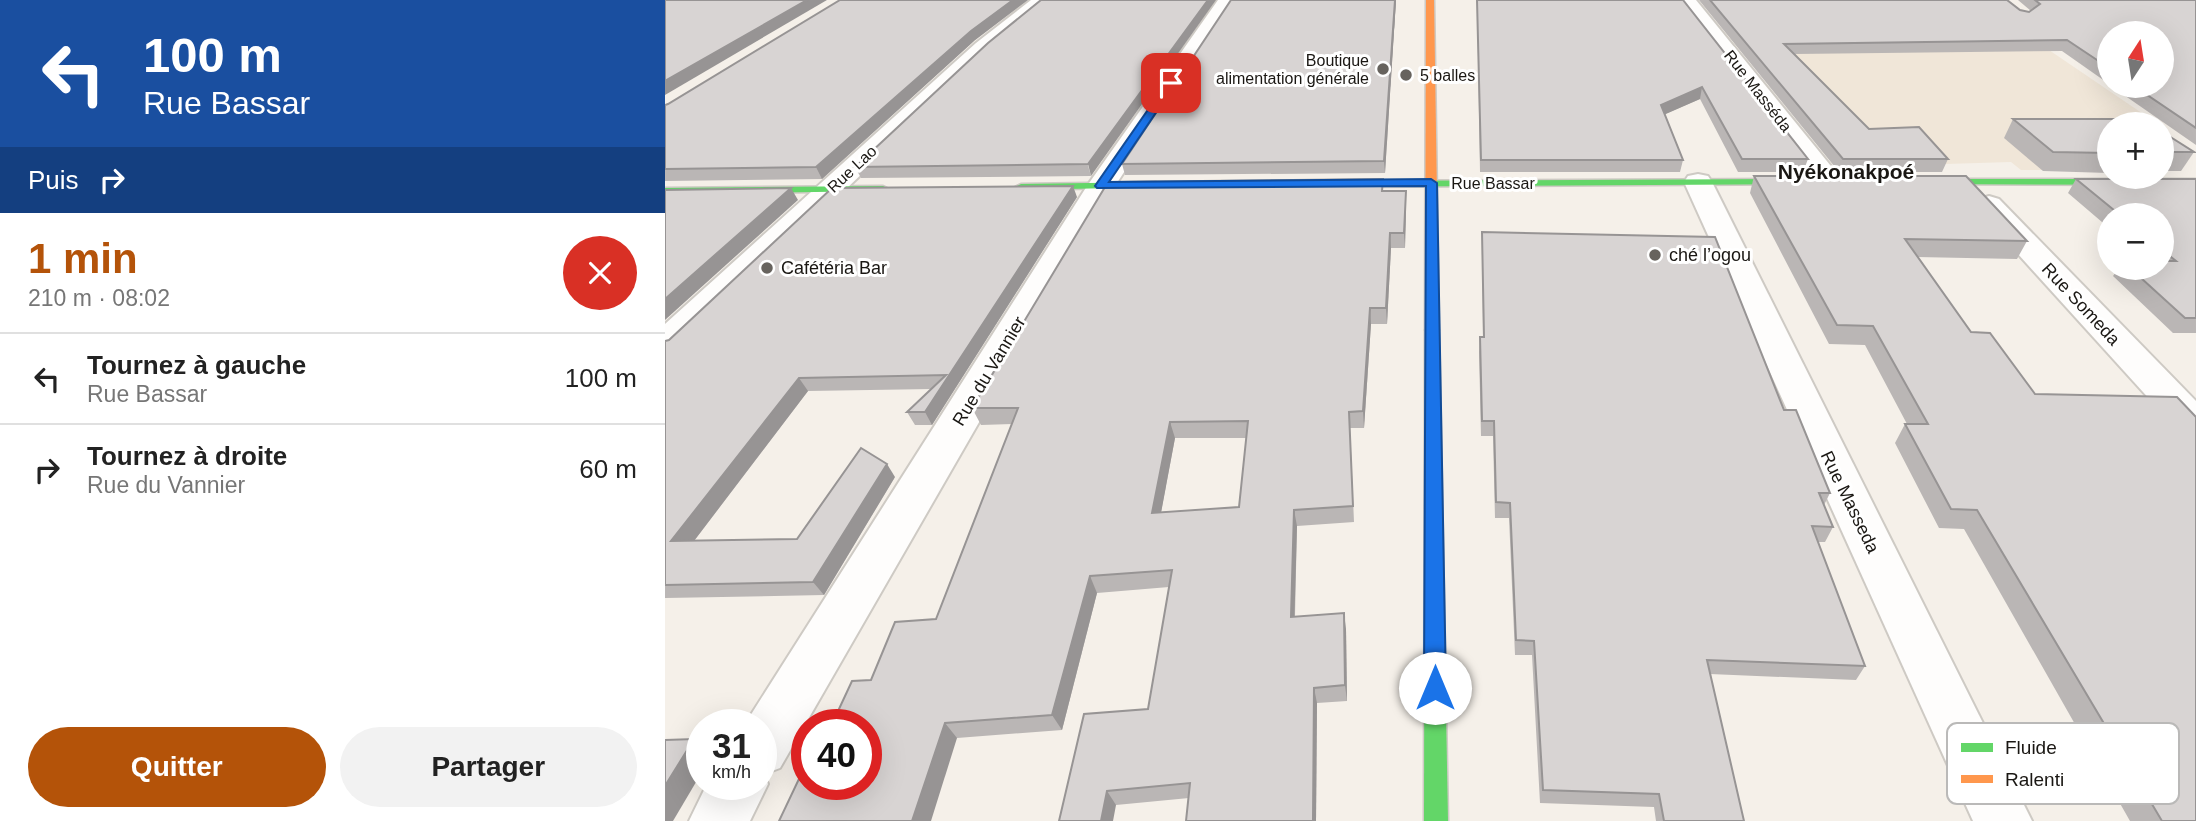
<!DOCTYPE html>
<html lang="fr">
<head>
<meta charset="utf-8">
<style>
  :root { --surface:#fff; --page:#f2f2f2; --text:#222; --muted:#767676; --line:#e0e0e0; --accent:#b45309 }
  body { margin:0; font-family:Helvetica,sans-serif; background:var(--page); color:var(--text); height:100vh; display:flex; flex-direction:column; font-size:26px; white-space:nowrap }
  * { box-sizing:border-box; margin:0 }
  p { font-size:23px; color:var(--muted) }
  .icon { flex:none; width:38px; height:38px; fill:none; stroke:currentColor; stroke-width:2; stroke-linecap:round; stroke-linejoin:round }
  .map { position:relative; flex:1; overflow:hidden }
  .side { display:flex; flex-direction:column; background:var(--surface); width:665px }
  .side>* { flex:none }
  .top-card { background:#1a4fa0; color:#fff; overflow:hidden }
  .needle { width:46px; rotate:12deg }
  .buttons { position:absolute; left:1432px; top:21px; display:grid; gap:14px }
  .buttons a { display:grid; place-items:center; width:77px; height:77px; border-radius:50%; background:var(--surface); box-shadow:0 7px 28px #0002; font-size:35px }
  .speed { position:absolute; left:21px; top:709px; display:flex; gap:14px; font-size:35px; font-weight:700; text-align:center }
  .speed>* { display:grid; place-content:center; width:91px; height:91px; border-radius:50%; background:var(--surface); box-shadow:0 7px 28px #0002; line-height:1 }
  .speed small { font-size:18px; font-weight:400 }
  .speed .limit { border:10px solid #d22; background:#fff; color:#111 }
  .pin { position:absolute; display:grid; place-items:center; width:60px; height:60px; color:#fff; margin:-30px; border-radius:14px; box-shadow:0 4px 10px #0006 }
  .me { position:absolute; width:77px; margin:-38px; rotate:0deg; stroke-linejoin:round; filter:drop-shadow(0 0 5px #0008) }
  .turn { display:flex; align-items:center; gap:24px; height:147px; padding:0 28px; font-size:32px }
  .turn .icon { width:91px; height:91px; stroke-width:2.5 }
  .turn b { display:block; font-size:49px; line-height:60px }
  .then { display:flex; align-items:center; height:66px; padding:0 28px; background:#0003; gap:14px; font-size:26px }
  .round { display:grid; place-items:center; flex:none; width:74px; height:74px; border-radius:37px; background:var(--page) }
  .overview { display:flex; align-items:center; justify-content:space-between; height:119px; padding:0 28px }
  h1 { font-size:42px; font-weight:600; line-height:52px; color:var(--accent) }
  .primary-button { display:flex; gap:14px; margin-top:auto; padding:14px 28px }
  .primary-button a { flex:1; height:80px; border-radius:42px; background:var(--accent); color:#fff; font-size:28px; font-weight:600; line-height:80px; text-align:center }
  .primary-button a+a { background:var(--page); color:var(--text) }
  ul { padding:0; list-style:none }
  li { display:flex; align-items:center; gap:21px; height:91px; padding:0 28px; border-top:2px solid var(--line) }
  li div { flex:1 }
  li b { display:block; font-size:26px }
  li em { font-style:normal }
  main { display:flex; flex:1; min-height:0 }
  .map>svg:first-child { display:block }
  .built { fill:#f0e6d8 }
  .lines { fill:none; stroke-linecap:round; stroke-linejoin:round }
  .street-casing { stroke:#cecac4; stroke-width:4 }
  .fast-casing { stroke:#cecac4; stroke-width:3 }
  .slow-casing { stroke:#cecac4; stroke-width:3 }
  .street { fill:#fefdfc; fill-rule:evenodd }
  .fast { fill:#63d668; fill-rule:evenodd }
  .slow { fill:#ff974d; fill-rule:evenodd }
  .wall { fill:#bab6b5; fill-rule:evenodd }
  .shaded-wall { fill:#979494 }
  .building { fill:#d8d4d3; stroke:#979494; stroke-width:2; fill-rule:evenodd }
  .route { fill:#1a73e8; stroke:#114b97; stroke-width:2 }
  .poi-dot { fill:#67635e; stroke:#fff; stroke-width:2.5 }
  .labels { text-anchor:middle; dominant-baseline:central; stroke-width:6; stroke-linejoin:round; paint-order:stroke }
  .far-poi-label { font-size:16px; fill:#1a1713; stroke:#fff; text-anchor:end }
  .far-street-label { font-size:16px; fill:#1a1713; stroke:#fff }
  .poi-label { font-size:18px; fill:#1a1713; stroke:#fff; text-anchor:start }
  .street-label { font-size:18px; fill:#1a1713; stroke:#fff }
  .far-district-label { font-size:21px; font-weight:bold; fill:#1a1713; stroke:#fff }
  .key { fill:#fff; stroke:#bab9b8; stroke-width:2 }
  .key-label { font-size:19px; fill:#1a1713 }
</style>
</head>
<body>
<main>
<section class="side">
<div class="top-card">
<div class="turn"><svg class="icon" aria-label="left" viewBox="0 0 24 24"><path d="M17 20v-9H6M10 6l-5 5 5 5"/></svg><div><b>100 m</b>Rue Bassar</div></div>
<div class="then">Puis<svg class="icon" aria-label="right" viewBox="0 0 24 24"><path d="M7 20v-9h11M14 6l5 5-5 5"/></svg></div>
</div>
<div class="overview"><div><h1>1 min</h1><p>210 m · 08:02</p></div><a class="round" style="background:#d93025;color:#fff"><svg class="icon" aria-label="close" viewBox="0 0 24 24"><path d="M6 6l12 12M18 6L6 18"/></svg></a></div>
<ul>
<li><svg class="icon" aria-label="left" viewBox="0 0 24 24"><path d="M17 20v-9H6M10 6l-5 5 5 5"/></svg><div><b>Tournez à gauche</b><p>Rue Bassar</p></div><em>100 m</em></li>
<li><svg class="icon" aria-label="right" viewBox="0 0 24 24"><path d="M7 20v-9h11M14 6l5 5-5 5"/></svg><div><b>Tournez à droite</b><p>Rue du Vannier</p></div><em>60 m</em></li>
</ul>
<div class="primary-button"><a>Quitter</a><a>Partager</a></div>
</section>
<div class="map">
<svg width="1531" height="821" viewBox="0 0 1531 821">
  <rect width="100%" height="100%" fill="#f5f0e9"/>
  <!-- built -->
  <polygon class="built" points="1347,25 1493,124 1444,124 1444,170 1356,170 1346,162 1183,167 1066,39"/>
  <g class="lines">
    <defs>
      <g id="street">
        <polygon points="366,0 387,0 325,51 12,351 0,354 0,324 311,43"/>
        <polygon points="553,0 571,0 450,186 115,768 99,774 103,784 85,821 24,821 42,784 96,784 96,724 80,724 422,186"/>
        <polygon points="1012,0 1031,0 1174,176 1178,182 1174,188 1164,190 1154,188"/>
        <polygon points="1033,174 1043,176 1047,182 1367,821 1308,821 1019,182 1023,176"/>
        <polygon points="1324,196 1334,199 1531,401 1531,439 1517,435 1314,211 1310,205 1314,199"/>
      </g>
      <g id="fast">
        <polygon points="1139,179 1145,182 1143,184 667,187 661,184 667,181"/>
        <polygon points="1255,179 1531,179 1531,185 1251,184 1249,182"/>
        <polygon points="491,182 497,185 495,187 356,190 350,187 356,184"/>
        <polygon points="218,186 224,189 222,191 0,194 0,188"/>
        <polygon points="767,326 774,330 783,821 759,821 760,330"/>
      </g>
      <polygon id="slow" points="761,0 769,0 774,330 767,334 760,330"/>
    </defs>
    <!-- street casing -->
    <use href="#street" class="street-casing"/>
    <!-- fast casing -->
    <use href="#fast" class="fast-casing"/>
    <!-- slow casing -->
    <use href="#slow" class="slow-casing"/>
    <!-- street -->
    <use href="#street" class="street"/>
    <!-- fast -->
    <use href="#fast" class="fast"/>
    <!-- slow -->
    <use href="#slow" class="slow"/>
  </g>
  <!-- wall -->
  <g class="wall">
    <polygon points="376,0 426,176 196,178 190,167"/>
    <polygon points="731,0 720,173 460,175 457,164"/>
    <polygon points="812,0 1018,0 1143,159 1138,172 1073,172 1035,99 1000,114 1018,160 1015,172 815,172"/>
    <polygon points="1034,0 1342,0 1355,10 1364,12 1366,11 1353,0 1531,0 1531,145 1446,86 1496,86 1444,33 1444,84 1397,51 1130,54 1204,129 1283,159 1277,172 1174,172"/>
    <polygon points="309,41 157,179 0,181 0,105"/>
    <polygon points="1348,119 1444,124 1444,173 1378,171 1339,138"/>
    <polygon points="1496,131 1529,152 1516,171 1496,171"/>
    <polygon points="1089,176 1362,241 1352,259 1252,257 1531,821 1465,821 1299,529 1274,528 1230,443 1240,424 1242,424 1200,345 1164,344 1085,193"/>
    <path d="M718,179V191L741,205L740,248H726L722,324H706L699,428H685L689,522L632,526L630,616L681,629L682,701L652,703L651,821H521L524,798L451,805L394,821L483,709L504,587L432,593L397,730L292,738L142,784L206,680L271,619L347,424L316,425L307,408ZM510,438H581L574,507L496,512Z"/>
    <polygon points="1411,179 1531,179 1531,333 1508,333 1448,276 1454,268 1496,268 1496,215 1444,215 1444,228 1403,193"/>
    <polygon points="412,197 267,425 250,425 242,412 267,389 143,391 29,541 132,539 230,477 159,595 0,598 0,341"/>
    <polygon points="817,232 1119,410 1165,493 1159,505 1168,527 1160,542 1153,542 1200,666 1191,680 1045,674 1079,821 991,821 989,807 875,803 867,655 850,655 844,518 830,518 828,436 816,436 814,352 815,337 818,337"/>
  </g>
  <!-- shaded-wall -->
  <g class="shaded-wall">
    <polygon points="142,0 162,0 0,95 0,81"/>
    <polygon points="348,0 363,0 309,41 157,179 151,167 306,31"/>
    <polygon points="543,0 551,0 426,176 423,164"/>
    <polygon points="730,0 731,0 720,173 719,161"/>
    <polygon points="1037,87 1035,99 994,117 996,105"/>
    <polygon points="408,186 412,197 267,425 260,412"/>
    <polygon points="126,188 133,200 0,320 0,299"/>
    <polygon points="741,191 741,205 740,248 739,233"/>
    <polygon points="725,233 726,248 722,324 721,308"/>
    <polygon points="705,308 706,324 699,428 698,411"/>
    <polygon points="134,378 143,391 19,554 6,541"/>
    <polygon points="505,422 510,438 493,529 487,513"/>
    <polygon points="222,464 230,477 159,595 148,582"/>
    <polygon points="629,510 632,526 629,633 626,617"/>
    <polygon points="425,576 432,593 397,730 387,715"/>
    <polygon points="679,613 681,629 682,701 680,685"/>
    <polygon points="649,688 652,703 651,821 648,821"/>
    <polygon points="280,723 292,738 266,821 247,821"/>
    <polygon points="29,739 37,745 37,772 8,821 0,821 0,786"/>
    <polygon points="442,791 451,805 448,821 436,821"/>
  </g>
  <!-- building -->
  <g class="building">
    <polygon points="0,0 142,0 0,81"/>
    <polygon points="175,0 348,0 306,31 151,167 0,169 0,105 3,104"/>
    <polygon points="376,0 543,0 423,164 190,167 323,43"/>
    <polygon points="566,0 730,0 719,161 457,164"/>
    <polygon points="812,0 1018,0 1143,159 1077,159 1037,87 996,105 1018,160 816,160"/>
    <polygon points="1045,0 1342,0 1355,10 1364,12 1375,4 1370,0 1531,0 1531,128 1469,86 1496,86 1496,33 1444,33 1444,68 1402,40 1119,44 1204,129 1254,127 1283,159 1178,159"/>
    <polygon points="1348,119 1480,119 1487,124 1444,124 1444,153 1388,152"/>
    <polygon points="1496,131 1529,152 1508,152 1506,155 1496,155"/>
    <polygon points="1089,176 1301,176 1362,241 1240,239 1306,332 1325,333 1370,394 1512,397 1531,417 1531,821 1497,821 1312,510 1286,509 1240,424 1263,424 1208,326 1172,325"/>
    <path d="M718,179L717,191H741L739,233H725L721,308H705L698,411L684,412L688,506L629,510L626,617L679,613L680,685L649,688L648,821H521L525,783L442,791L436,821H394L419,714L483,709L507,570L425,576L387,715L280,723L247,821H114L142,762V784H201V724H167L187,681L206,680L230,622L271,619L353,408H307L443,182ZM583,421L574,507L487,513L505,422Z"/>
    <polygon points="1411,179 1531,179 1531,318 1520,318 1465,268 1496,268 1496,261 1511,261 1496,249 1496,215 1455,215"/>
    <polygon points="408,186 260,412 242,412 281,375 134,378 6,541 132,539 196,448 222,464 148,582 0,585 0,341 4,340 167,188"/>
    <polygon points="126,188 0,299 0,190"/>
    <polygon points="817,232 1050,237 1119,410 1131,410 1165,493 1154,493 1168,527 1147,526 1200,666 1042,660 1079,821 999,821 994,794 878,790 869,641 851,640 845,503 831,502 829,421 817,421 815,337 819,337"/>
    <polygon points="29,739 0,786 0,740"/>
  </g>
  <!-- route -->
  <polygon class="route" points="503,81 511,83 444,182 766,179 772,183 781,688 777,695 770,698 762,695 759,688 761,186 432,188 430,186"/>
  <!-- markers -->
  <g class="poi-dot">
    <circle cx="718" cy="69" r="7"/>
    <circle cx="741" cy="75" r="7"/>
    <circle cx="990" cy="255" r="7"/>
    <circle cx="102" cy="268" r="7"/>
  </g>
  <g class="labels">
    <!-- far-poi labels -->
    <g class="far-poi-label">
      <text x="704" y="60">Boutique<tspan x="704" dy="18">alimentation générale</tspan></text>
      <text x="755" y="75" text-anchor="start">5 balles</text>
    </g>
    <!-- far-street labels -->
    <g class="far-street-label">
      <text transform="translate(1093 91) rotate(52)">Rue Masséda</text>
      <text transform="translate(187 169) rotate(-43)">Rue Lao</text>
      <text x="828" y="183">Rue Bassar</text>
    </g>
    <!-- poi labels -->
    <g class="poi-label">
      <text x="1004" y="255">ché l’ogou</text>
      <text x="116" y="268">Cafétéria Bar</text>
    </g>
    <!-- street labels -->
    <g class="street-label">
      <text transform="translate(1416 304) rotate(47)">Rue Someda</text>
      <text transform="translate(324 371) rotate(-59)">Rue du Vannier</text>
      <text transform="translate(1185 502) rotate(64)">Rue Masseda</text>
    </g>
    <!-- far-district labels -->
    <g class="far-district-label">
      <text x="1181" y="171">Nyékonakpoé</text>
    </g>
  </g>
  <!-- legend -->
  <rect x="1282" y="723" width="232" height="81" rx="10" class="key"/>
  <rect x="1296" y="743" width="32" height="9" fill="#63d668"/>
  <rect x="1296" y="775" width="32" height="8" fill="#ff974d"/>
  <g class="key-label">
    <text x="1340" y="754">Fluide</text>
    <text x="1340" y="786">Ralenti</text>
  </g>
</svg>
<div class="buttons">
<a><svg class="needle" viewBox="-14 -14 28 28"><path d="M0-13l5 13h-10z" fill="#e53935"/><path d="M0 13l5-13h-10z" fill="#767676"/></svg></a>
<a>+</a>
<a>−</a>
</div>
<div class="speed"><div>31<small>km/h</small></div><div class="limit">40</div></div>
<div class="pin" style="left:506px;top:83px;background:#d93025"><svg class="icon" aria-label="arrive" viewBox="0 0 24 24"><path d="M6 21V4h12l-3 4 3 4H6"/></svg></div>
<svg class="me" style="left:770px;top:688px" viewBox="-20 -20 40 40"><circle r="19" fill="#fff"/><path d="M0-13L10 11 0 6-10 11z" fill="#1a73e8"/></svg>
</div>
</main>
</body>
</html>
